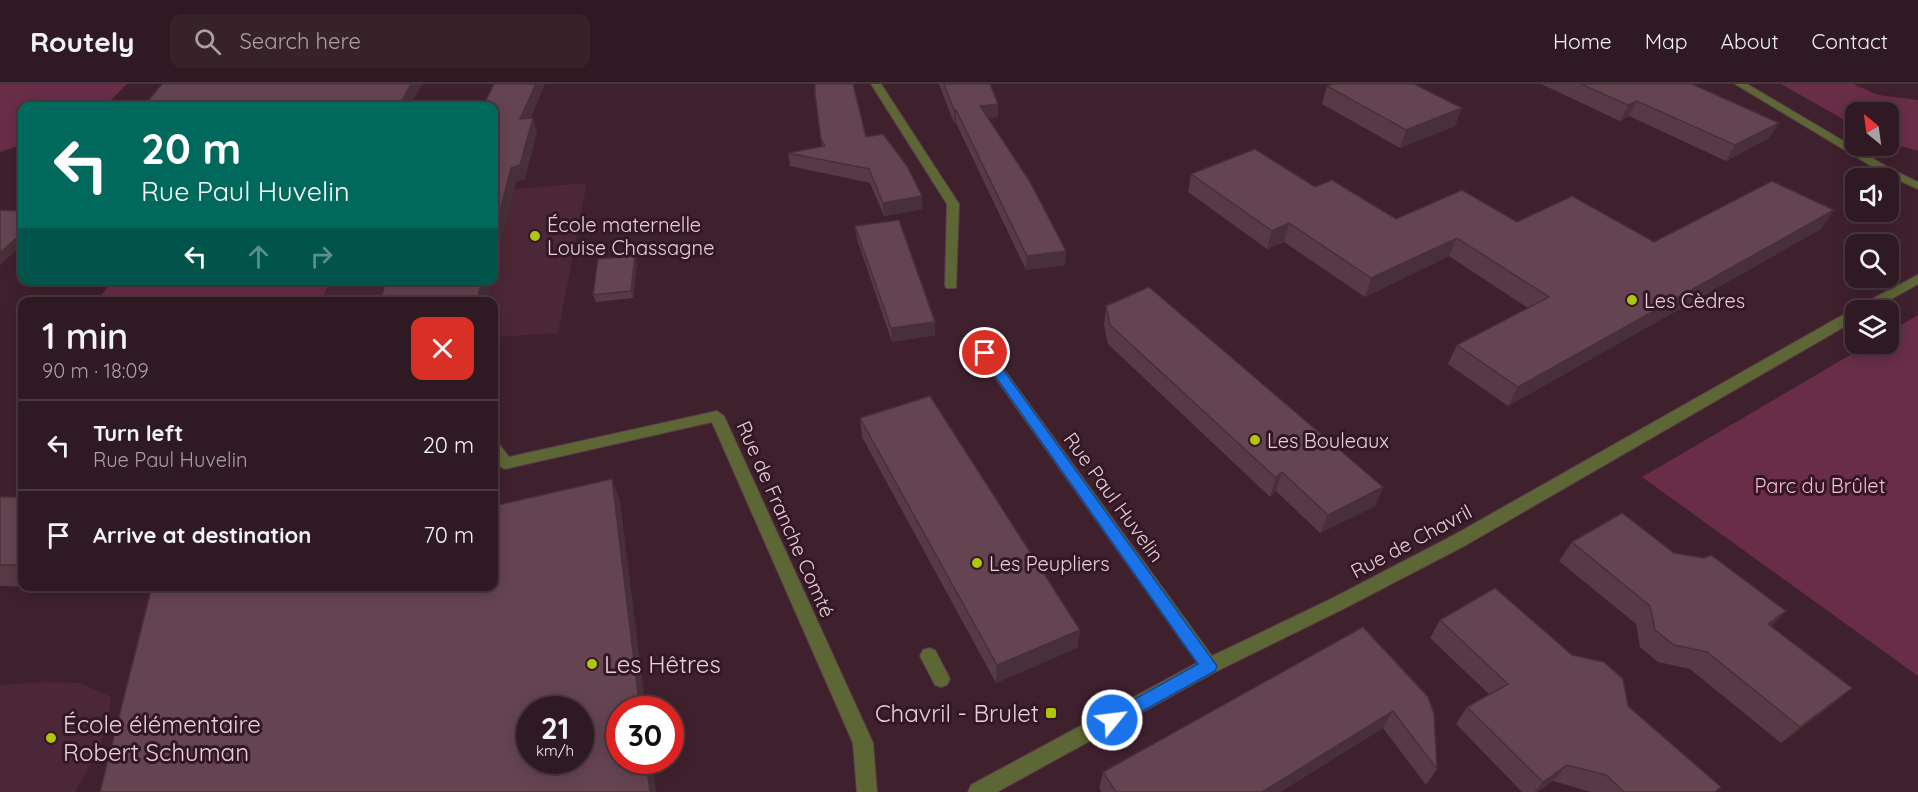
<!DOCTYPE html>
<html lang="en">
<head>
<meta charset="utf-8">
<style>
  :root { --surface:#2f1922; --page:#37222a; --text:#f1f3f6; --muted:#a7a0a5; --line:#4a3840 }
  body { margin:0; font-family:Quicksand,sans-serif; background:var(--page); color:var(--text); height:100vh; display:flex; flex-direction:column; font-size:22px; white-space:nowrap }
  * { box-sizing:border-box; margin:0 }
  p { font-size:20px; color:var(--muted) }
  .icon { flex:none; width:33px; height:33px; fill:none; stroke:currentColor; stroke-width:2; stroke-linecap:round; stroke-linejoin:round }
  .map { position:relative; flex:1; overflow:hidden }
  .side { position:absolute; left:18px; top:213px; width:480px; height:294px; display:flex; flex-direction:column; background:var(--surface); border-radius:12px; box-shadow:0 3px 15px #0003,0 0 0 2px var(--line) }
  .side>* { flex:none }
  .guide { position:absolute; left:18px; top:18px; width:480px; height:183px; border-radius:12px; box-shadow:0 3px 15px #0003,0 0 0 2px var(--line); background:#00695c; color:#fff; overflow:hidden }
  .needle { width:39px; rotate:331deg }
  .fabs { position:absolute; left:1845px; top:18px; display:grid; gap:12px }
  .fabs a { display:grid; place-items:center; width:54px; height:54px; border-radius:12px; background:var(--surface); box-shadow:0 3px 15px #0003,0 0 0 2px var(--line); font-size:30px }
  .speed { position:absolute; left:516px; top:612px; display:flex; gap:12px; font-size:30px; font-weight:700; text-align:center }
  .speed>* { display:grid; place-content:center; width:78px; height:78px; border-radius:50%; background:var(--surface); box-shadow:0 3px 15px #0003,0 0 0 2px var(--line); line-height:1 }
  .speed small { font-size:15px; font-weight:400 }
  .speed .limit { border:9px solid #d22; background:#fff; color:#111 }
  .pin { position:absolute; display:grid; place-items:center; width:51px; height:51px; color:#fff; margin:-26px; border:3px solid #fff; border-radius:50%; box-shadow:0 2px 6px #0007 }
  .me { position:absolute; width:66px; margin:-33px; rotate:61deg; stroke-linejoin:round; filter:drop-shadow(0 0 4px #0008) }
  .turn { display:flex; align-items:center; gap:21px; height:126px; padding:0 24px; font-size:27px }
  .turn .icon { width:78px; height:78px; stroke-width:2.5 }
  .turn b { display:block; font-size:42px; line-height:51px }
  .lanes { display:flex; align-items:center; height:57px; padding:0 24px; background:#0003; justify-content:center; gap:30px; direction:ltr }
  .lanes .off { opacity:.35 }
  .round { display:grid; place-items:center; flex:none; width:63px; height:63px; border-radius:12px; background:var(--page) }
  .overview { display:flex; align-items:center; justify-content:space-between; height:102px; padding:0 24px }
  h1 { font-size:36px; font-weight:600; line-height:45px }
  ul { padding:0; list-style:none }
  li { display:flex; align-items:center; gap:18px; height:90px; padding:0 24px; border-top:2px solid var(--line) }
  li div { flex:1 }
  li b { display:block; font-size:22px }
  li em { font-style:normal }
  header { display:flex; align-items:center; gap:36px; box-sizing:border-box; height:84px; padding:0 30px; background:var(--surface); border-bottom:2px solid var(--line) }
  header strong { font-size:28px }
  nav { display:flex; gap:33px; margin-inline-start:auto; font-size:21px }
  .search { width:420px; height:54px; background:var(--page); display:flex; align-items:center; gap:15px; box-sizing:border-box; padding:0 21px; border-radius:12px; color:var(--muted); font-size:22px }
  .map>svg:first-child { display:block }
  .built { fill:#4c2737 }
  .green { fill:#692d48 }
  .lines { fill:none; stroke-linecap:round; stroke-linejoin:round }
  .minor-casing { stroke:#593d48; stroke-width:2 }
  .minor { fill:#5d6635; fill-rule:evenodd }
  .wall { fill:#573a46 }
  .shaded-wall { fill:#473039 }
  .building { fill:#654451; stroke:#473039; stroke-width:1.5; fill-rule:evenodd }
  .route { fill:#1a73e8; stroke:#114b97; stroke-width:1.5 }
  .poi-dot { fill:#aec60c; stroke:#341724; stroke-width:2 }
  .labels { text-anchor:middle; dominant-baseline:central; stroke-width:6; stroke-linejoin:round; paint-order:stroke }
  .poi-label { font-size:20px; fill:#e4d0d7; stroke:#341724; text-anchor:start }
  .park-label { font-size:20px; fill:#fbbcd4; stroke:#341724 }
  .street-label { font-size:20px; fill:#e4d0d7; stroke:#341724 }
  .near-poi-label { font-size:24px; fill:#e4d0d7; stroke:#341724; text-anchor:start }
</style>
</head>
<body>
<header>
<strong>Routely</strong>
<div class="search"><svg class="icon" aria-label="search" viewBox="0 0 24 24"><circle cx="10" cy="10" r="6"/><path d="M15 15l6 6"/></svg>Search here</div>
<nav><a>Home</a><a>Map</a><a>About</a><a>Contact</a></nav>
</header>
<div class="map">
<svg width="1918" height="708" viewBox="0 0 1918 708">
  <rect width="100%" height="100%" fill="#3f212d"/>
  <!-- built -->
  <g class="built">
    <polygon points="587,99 558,249 494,253 494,218 321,218 331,197 494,196 494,107"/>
    <polygon points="44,598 80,599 111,613 108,638 97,669 75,708 0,708 0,601"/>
  </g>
  <!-- green -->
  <g class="green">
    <polygon points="0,0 127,0 105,22 22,22 22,61 0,68"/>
    <polygon points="1781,0 1853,0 1878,11 1918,16 1918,67 1889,59 1888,28 1856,28 1855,42"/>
    <polygon points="112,197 112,196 331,197 321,217 97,217"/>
    <polygon points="1918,231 1918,592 1642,393 1869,260 1888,260 1889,248"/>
  </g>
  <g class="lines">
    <defs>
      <g id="minor">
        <polygon points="871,0 881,0 959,120 956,204 946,204 945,201 947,120"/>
        <polygon points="1735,0 1747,0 1891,85 1918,98 1918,105 1883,89"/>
        <polygon points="1918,191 1918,200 1871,226 1856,226 1856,236 1466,461 1345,524 1215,588 997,708 968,708 971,701 1197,579 980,272 978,269 980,266 990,266 1212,572 1333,514 1454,451 1857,223"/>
        <path d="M717,327L724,332L873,659L877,708H857L853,659L712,338L505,385C493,381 493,369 494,359L499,360L509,373Z"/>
        <polygon points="929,564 935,566 950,595 947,601 941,603 935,601 920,572 923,566"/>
      </g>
    </defs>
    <!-- minor casing -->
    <use href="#minor" class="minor-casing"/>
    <!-- minor -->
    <use href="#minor" class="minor"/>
  </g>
  <!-- wall -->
  <g class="wall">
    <polygon points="939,0 990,0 998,33 988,34 1066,167 1065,181 1026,186 956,39 954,39"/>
    <polygon points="1541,0 1692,0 1769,54 1726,77 1629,32 1620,37"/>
    <polygon points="1327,2 1455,42 1400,64 1322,20"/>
    <polygon points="815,10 866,53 923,125 884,132 870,99 790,82 788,69 822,62"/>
    <polygon points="1191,90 1315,103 1396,135 1517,138 1654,158 1834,126 1821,145 1508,322 1448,280 1457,261 1528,224 1449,172 1365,213 1284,158 1267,165 1188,108"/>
    <polygon points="855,142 935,251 892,258 857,155"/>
    <polygon points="637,179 633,214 596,218 593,211"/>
    <polygon points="1106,222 1383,403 1375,422 1320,449 1276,407 1270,413 1108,260 1104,241"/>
    <polygon points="860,334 1080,546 1077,564 996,599 862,353"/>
    <polygon points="0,413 22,413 22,502 44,502 42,503 0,502"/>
    <polygon points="1572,458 1674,469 1786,527 1771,542 1832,621 1781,659 1690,585 1658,578 1640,563 1636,540 1559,477"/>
    <polygon points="1440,536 1628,622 1716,708 1591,708 1553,697 1537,708 1522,708 1456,640 1467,623 1489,610 1430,554"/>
    <polygon points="1363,543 1437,685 1426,701 1383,644 1280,708 1102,708 1099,705 1103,688"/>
  </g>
  <!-- shaded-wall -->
  <g class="shaded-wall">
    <polygon points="411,0 422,0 410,22 399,22"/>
    <polygon points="536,0 545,0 525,49 520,35"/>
    <polygon points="1637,17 1629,32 1620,37 1628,21"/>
    <polygon points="998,20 998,33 980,35 980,22"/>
    <polygon points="1462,24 1455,42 1400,64 1406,46"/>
    <rect x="954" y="26" width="2" height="13"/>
    <polygon points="533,34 537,48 525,95 516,98 494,189 494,151 511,84"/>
    <polygon points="1779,39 1769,54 1726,77 1735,61"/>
    <polygon points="922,112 923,125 884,132 883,119"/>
    <polygon points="1834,126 1821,145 1508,322 1518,303"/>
    <polygon points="1289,139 1284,158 1267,165 1272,147"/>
    <polygon points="22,149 22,161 0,181 0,169"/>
    <polygon points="1457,154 1449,172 1365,213 1371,194"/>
    <polygon points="1066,167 1065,181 1026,186 1027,172"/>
    <polygon points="635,172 637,179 633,214 631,207"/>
    <polygon points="482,196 492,196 487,218 477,218"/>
    <polygon points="935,238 935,251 892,258 891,244"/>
    <polygon points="1282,388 1276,407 1270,413 1276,394"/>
    <polygon points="612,395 620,417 646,626 640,626"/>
    <polygon points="1383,403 1375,422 1320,449 1328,431"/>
    <polygon points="1786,527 1769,545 1768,540"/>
    <polygon points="1080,546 1077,564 996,599 997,581"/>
    <polygon points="1852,604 1832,621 1781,659 1800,643"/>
    <polygon points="1393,627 1383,644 1280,708 1262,708"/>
    <polygon points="646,676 652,676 656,708 650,708"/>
    <polygon points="1567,681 1553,697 1537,708 1534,708 1543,698"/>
  </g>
  <!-- building -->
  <g class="building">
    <polygon points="162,0 411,0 399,22 144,22"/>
    <polygon points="494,0 536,0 520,35 533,34 520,81 511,84 494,151 494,22 483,22"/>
    <polygon points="815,0 853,0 866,53 883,50 907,82 922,112 883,119 869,85 788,69 825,62 821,55 815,10"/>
    <polygon points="944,0 990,0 998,20 980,22 1030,98 1066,167 1027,172 956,26 954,26"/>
    <polygon points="1333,0 1414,0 1462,24 1406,46 1327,2"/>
    <polygon points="1581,0 1692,0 1779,39 1735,61 1637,17 1628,21"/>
    <polygon points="1255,65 1315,103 1332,96 1396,135 1462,106 1517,138 1572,112 1654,158 1772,97 1834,126 1518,303 1457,261 1549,213 1457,154 1371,194 1289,139 1272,147 1191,90"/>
    <polygon points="0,126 22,127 22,149 0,169"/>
    <polygon points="899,136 935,238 891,244 855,142"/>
    <polygon points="635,172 631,207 593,211 598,175"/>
    <polygon points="387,196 482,196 477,218 379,218"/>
    <polygon points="1149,203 1383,403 1328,431 1282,388 1276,394 1110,241 1106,222"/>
    <polygon points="930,312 1080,546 997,581 860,334"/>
    <path d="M612,395L640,626H620V676H646L650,708H100L152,502H494V422ZM530,626H580V676H530Z"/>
    <rect x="0" y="413" width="22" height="68"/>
    <polygon points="1622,429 1674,469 1704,474 1711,471 1786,527 1768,540 1852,604 1800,643 1707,568 1674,561 1655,546 1650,522 1572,458"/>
    <polygon points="1495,504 1572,571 1604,578 1623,595 1628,622 1721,703 1715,708 1624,708 1606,691 1567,681 1543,698 1467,623 1508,600 1440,536"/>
    <polygon points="1363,543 1428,613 1434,630 1437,685 1393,627 1262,708 1116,708 1103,688"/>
  </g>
  <!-- route -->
  <polygon class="route" points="985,265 989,266 1217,582 1215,587 1112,644 1106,642 1103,636 1106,631 1198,580 981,272 979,269"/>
  <!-- markers -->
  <g class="poi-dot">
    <circle cx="535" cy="152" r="6"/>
    <circle cx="1632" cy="216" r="6"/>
    <circle cx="1255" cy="356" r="6"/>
    <circle cx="977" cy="479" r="6"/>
    <circle cx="592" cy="580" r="6"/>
    <rect x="1045" y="623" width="12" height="12" rx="3"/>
    <circle cx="51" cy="654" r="6"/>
  </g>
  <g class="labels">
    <!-- poi labels -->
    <g class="poi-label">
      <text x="547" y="140">École maternelle<tspan x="547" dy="23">Louise Chassagne</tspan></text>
      <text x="1644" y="216">Les Cèdres</text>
      <text x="1267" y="356">Les Bouleaux</text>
      <text x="989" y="479">Les Peupliers</text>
    </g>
    <!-- park labels -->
    <g class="park-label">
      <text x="1820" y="401">Parc du Brûlet</text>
    </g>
    <!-- street labels -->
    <g class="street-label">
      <text transform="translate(1114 413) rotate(54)">Rue Paul Huvelin</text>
      <text transform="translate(786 435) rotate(66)">Rue de Franche Comté</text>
      <text transform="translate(1411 457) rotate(-28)">Rue de Chavril</text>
    </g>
    <!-- near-poi labels -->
    <g class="near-poi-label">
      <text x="604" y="580">Les Hêtres</text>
      <text x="1039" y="629" text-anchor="end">Chavril - Brulet</text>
      <text x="63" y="640">École élémentaire<tspan x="63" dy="28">Robert Schuman</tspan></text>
    </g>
  </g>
</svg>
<div class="fabs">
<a><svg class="needle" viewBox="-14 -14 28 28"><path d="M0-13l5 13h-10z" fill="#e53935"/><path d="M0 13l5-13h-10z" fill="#a7a0a5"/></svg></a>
<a><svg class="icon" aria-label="sound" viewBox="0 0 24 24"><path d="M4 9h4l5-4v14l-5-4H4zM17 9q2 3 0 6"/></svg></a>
<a><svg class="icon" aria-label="search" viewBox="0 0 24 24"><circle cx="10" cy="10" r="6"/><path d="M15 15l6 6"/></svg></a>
<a><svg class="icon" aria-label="layers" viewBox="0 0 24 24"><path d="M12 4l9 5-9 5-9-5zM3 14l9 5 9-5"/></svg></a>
</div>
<div class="speed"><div>21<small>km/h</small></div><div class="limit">30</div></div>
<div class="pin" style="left:985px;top:269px;background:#d93025"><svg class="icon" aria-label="arrive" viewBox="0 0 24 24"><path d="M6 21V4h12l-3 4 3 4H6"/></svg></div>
<svg class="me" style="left:1112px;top:636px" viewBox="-20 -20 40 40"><circle r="17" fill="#1a73e8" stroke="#fff" stroke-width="3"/><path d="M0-11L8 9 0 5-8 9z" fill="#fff"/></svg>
<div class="guide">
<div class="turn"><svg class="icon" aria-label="left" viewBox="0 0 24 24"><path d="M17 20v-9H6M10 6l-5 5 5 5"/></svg><div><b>20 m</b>Rue Paul Huvelin</div></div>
<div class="lanes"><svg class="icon" aria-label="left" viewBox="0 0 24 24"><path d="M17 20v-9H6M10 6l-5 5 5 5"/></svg><svg class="icon off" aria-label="ahead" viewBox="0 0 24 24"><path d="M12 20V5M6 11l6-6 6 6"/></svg><svg class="icon off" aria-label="right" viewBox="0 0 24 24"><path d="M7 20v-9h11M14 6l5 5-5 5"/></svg></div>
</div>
<section class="side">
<div class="overview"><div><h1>1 min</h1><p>90 m · 18:09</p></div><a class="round" style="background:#d93025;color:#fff"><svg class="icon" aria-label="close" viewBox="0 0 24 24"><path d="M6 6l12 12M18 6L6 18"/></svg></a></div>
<ul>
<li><svg class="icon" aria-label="left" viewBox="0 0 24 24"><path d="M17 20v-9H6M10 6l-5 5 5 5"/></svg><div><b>Turn left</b><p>Rue Paul Huvelin</p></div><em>20 m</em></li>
<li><svg class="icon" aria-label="arrive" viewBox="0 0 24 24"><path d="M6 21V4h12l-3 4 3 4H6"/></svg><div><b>Arrive at destination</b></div><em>70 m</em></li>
</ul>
</section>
</div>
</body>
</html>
